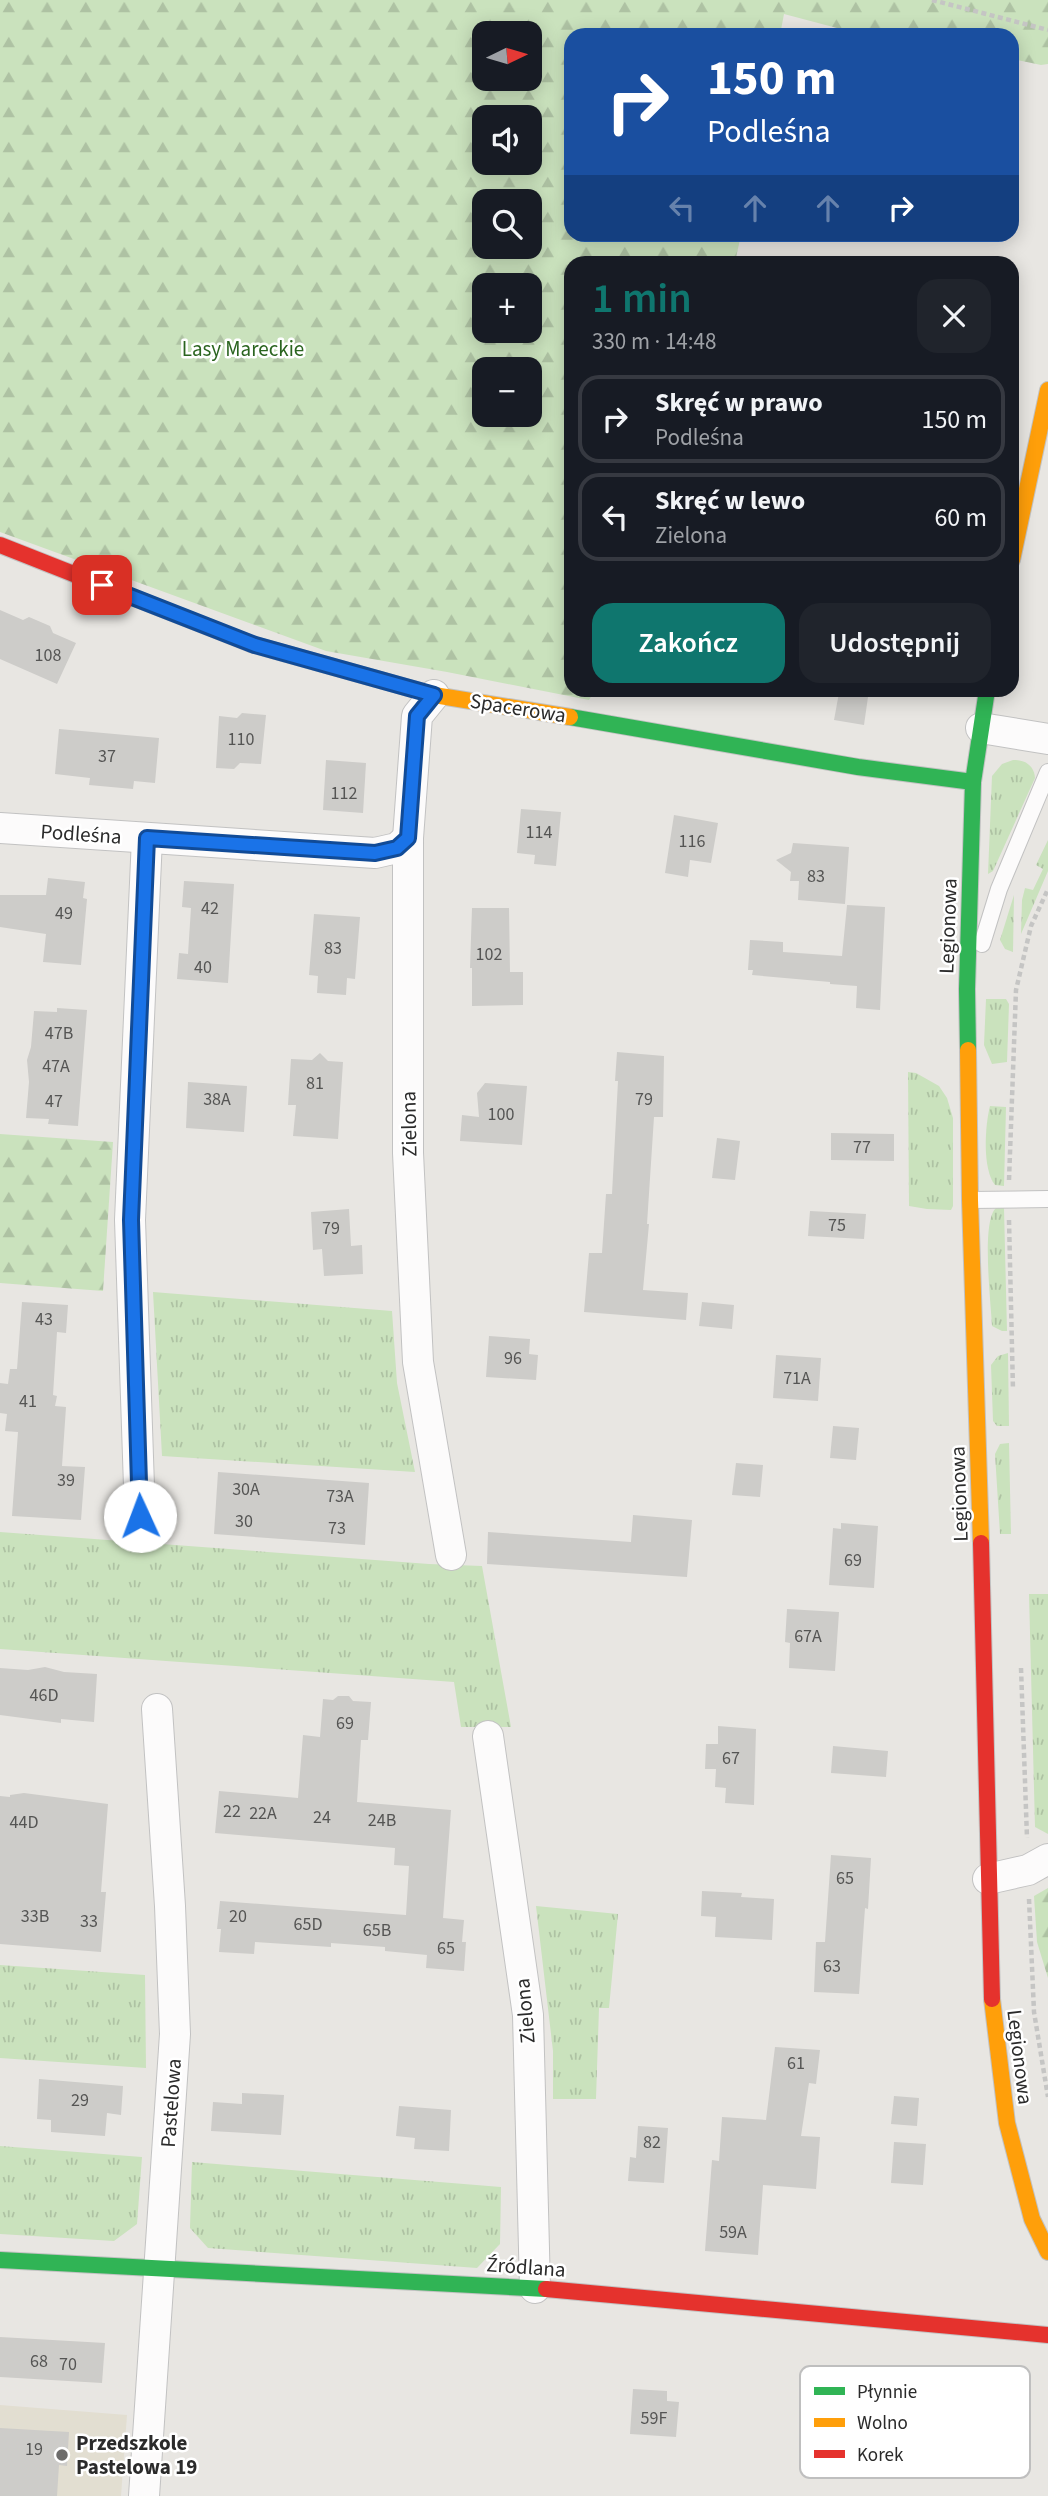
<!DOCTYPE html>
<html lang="pl">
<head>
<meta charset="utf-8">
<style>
  :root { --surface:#171b24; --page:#20242c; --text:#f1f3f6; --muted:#9ea1a6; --line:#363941; --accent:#0f766e }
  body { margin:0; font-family:"Source Sans 3",sans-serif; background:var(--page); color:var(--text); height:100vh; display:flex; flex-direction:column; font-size:26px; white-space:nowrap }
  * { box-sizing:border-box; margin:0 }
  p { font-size:23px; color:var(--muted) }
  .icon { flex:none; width:38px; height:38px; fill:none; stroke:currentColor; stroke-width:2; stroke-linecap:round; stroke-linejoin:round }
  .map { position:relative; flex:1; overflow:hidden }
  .details { position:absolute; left:564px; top:256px; width:455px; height:441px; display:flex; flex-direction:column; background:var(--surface); border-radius:21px; box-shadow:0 4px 18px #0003 }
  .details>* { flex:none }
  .guide { position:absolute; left:564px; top:28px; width:455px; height:214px; border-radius:21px; box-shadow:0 4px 18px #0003; background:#1a4fa0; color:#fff; overflow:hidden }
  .needle { width:46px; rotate:85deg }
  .tools { position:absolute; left:472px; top:21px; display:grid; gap:14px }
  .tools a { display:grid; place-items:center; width:70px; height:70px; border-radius:14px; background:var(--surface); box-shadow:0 4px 18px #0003; font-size:35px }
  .pin { position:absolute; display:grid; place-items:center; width:60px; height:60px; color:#fff; margin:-30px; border-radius:14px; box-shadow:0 4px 10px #0006 }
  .me { position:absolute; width:77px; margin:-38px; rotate:358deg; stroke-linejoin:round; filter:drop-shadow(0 0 5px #0008) }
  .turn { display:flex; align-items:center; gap:24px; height:147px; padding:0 28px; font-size:32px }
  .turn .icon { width:91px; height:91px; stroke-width:2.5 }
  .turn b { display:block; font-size:49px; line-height:60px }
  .lanes { display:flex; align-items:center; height:66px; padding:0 28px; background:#0003; justify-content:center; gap:35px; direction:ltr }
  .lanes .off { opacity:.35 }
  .round { display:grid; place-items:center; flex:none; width:74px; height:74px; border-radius:21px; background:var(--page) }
  .headline { display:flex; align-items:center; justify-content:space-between; height:119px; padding:0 28px }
  h1 { font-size:42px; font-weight:600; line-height:52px; color:var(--accent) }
  .primary-button { display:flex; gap:14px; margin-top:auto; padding:14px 28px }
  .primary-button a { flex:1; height:80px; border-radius:21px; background:var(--accent); color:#fff; font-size:28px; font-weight:600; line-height:80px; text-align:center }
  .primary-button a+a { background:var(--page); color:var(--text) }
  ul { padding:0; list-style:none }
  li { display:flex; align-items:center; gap:21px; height:88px; margin:0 14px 10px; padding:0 14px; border:4px solid var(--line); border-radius:21px }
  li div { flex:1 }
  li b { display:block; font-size:26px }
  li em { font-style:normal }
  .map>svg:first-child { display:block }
  .education { fill:#e2ded1 }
  .grass { fill:url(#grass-tufts) }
  .forest { fill:url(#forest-firs); fill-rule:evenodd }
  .building { fill:#cdccc9 }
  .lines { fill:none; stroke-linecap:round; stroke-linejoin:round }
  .lane-casing { stroke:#c2c2c2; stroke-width:18 }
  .street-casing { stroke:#c2c2c2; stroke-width:32 }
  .fast-casing { stroke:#c2c2c2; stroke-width:18 }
  .slow-casing { stroke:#c2c2c2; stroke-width:18 }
  .jam-casing { stroke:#c2c2c2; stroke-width:18 }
  .path { stroke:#c5c5c4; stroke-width:4.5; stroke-dasharray:5 3.5; stroke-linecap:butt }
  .lane { stroke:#fcfbfb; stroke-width:16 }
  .street { stroke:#fcfbfb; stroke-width:30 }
  .fast { stroke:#30b455; stroke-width:16 }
  .slow { stroke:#ff9f0a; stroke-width:16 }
  .jam { stroke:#e5322d; stroke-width:16 }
  .route-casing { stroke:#114b97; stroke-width:18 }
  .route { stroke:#1a73e8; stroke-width:12 }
  .poi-dot { fill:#6d6c6b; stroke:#fff; stroke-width:2.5 }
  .labels { text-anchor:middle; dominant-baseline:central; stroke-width:5; stroke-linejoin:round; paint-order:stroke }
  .number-label { font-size:18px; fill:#555554 }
  .park-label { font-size:21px; fill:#2a641f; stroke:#fff }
  .street-label { font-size:21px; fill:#2b2b2b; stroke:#fff }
  .poi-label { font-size:21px; font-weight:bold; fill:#2b2b2b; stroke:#fff; text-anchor:start }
  .key { fill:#fff; stroke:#bfbfbf; stroke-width:2 }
  .key-label { font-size:19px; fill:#2b2b2b }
</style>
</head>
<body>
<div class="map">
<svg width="1048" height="2496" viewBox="0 0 1048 2496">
  <defs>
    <pattern id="grass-tufts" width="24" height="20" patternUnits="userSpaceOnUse" patternTransform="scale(1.75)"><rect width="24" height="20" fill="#cae2bd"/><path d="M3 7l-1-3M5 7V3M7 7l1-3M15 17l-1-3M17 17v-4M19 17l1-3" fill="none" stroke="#aec2a3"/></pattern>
    <pattern id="forest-firs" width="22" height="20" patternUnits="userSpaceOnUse" patternTransform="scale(1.75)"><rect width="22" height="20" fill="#cae2bd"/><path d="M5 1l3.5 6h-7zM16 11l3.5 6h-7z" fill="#aec2a3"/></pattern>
  </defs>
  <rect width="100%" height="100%" fill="#e8e6e2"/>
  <!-- education -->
  <polygon class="education" points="0,2405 127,2415 121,2496 0,2496"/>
  <!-- grass -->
  <g class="grass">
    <path d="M1013,760C1025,760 1034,765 1035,778L993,871L988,874L992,776L1002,764Z"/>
    <polygon points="1048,840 1048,871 1021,934 1022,900 1025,888 1033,890 1043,869 1036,865"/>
    <polygon points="1014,895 1013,952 1005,949 1000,940"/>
    <polygon points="986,999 1006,999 1009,1004 1007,1062 992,1064 984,1045"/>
    <polygon points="908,1072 916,1073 939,1086 947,1098 953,1118 953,1206 951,1210 927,1209 909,1206"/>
    <path d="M990,1106L1006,1107L1004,1186L995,1185C982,1169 985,1125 990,1106Z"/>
    <path d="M996,1208H1004L1007,1331H1002L992,1326C991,1303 981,1221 996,1208Z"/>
    <polygon points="153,1292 392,1311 397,1383 415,1472 162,1456"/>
    <polygon points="1008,1353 1009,1426 997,1426 993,1421 991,1365 998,1356"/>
    <polygon points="1009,1443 1011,1534 1000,1534 995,1454 1000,1444"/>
    <polygon points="0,1532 429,1564 482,1566 511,1727 461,1727 454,1682 0,1649"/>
    <polygon points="1029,1594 1048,1594 1048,1834 1035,1827"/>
    <polygon points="536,1906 618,1914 609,2008 599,2008 596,2099 553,2099 553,2051"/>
    <polygon points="0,1965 145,1975 146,2068 0,2058"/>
    <polygon points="0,2146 142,2157 137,2224 114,2241 0,2234"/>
    <polygon points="192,2162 501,2187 500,2244 477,2268 208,2248 190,2228"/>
  </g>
  <!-- forest -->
  <g class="forest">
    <path d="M0,0H1048V64L1041,65L1012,59V35H889L865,30L852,32L784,14L780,35H570V234L741,235L735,262H570V690H595L589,700L447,672L326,651L0,532ZM485,33H530V79H485ZM485,117H530V163H485ZM485,201H530V247H485ZM485,285H530V331H485ZM485,369H530V415H485Z"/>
    <polygon points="0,1134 113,1142 103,1291 0,1283"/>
    <polygon points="1048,1888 1048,1978 1037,1942 1034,1896"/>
  </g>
  <!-- building -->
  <g class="building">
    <polygon points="0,610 23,620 29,617 50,626 53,633 76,643 57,684 0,659"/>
    <polygon points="839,693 868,697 864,725 834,720"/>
    <polygon points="242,713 266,715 261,764 240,763 234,769 216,768 219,716 237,718"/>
    <polygon points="59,729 159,738 155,783 134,781 133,789 89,785 90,778 55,774"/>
    <polygon points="326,760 366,763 363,813 323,810"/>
    <polygon points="521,809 561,812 556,866 534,864 535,855 517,853"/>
    <polygon points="674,815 718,823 711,863 690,860 688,877 665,873"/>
    <polygon points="793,843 849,847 845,904 798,900 799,881 790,881 791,872 776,860 791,853"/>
    <polygon points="48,878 85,882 83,898 87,899 81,965 43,962 46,934 0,927 0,895 46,895"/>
    <polygon points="184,881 234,884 228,983 177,979 179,953 188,954 191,908 182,907"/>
    <polygon points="847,905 885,907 880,1010 856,1008 857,986 830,984 830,982 752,975 753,970 748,970 750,940 783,942 783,952 842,956"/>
    <polygon points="472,908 509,908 510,972 523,972 523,1005 472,1006 472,968 470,968"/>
    <polygon points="314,914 360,917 355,979 347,978 346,995 317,993 318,976 309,975"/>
    <polygon points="57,1008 87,1010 78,1126 48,1124 49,1119 26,1118 29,1082 27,1060 31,1047 34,1011 57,1012"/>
    <polygon points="617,1052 664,1056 663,1117 654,1117 647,1224 649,1224 643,1290 688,1293 686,1320 584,1312 589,1253 602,1253 606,1194 612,1194 618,1081 615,1081"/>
    <polygon points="320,1053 328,1061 343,1062 338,1139 293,1136 296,1105 288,1105 291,1059 312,1060"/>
    <polygon points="188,1082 247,1086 244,1132 186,1128"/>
    <polygon points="485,1083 527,1086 522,1145 460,1141 462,1115 479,1117 477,1093"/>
    <polygon points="831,1133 894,1134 894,1161 831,1160"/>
    <polygon points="717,1138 740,1141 735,1180 712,1178"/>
    <polygon points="349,1209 351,1246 362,1245 363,1274 324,1276 322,1249 313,1250 311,1212"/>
    <polygon points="810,1211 866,1214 864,1239 808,1236"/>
    <polygon points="22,1302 68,1305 66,1333 57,1332 53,1395 57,1396 55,1406 66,1407 62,1466 85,1467 81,1520 12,1516 18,1432 5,1431 7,1414 0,1413 0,1383 8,1384 10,1369 17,1369"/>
    <polygon points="702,1302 734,1305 732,1329 699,1326"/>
    <polygon points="489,1336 530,1339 529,1354 538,1355 536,1380 486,1377"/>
    <polygon points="776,1355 821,1358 818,1401 773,1398"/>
    <polygon points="833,1426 859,1428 856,1460 830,1458"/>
    <polygon points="736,1463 763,1465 760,1497 732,1495"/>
    <polygon points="218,1472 369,1483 365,1545 214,1534"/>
    <polygon points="633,1515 692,1520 687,1577 487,1564 488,1532 631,1542"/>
    <polygon points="841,1523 878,1526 874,1588 829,1585 833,1528 841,1529"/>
    <polygon points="787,1609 839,1612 835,1671 789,1668 790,1643 785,1642"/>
    <polygon points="45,1667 64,1672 97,1674 94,1722 61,1719 61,1723 0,1715 0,1668 28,1670"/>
    <polygon points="338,1696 349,1696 353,1701 371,1702 368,1740 361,1740 357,1802 451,1810 443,1918 464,1920 462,1942 466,1942 464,1971 426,1968 427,1955 385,1951 385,1947 331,1943 331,1947 255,1942 254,1954 219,1952 221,1929 217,1929 220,1901 406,1915 409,1866 394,1865 395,1848 215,1833 219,1791 298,1798 303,1735 320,1737 323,1699 333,1700"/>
    <polygon points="718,1726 756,1729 754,1805 725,1803 726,1788 715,1787 716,1769 705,1769 706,1744 718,1744"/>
    <polygon points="833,1746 888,1751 886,1777 831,1773"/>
    <polygon points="24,1793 108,1804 101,1892 106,1892 101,1952 0,1944 0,1796 10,1797 10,1795"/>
    <polygon points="831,1855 871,1858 868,1909 865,1908 859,1994 814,1992 816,1942 825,1942"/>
    <polygon points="702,1891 742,1893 741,1897 774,1899 772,1940 715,1937 716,1917 701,1916"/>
    <polygon points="775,2047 820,2050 816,2084 809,2083 801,2136 820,2137 816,2189 763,2185 758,2255 705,2251 712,2160 719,2161 722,2117 766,2120"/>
    <polygon points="39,2079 123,2086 121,2115 107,2113 105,2136 51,2132 51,2120 37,2119"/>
    <polygon points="242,2093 284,2095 281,2135 211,2131 213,2102 242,2104"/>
    <polygon points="894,2096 919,2098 917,2126 891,2124"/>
    <polygon points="399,2106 451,2110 449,2151 414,2149 415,2138 396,2136"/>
    <polygon points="638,2126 668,2128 664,2183 628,2181 630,2157 636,2158"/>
    <polygon points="894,2142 926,2144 923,2185 891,2183"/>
    <polygon points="0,2337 105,2343 102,2383 0,2377"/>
    <polygon points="633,2389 667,2391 667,2401 679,2402 676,2437 630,2434"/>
    <polygon points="0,2428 69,2432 67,2466 59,2465 57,2496 0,2496"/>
  </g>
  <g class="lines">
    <defs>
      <g id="lane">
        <polyline points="982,944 999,889 1048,772"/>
        <polyline points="970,1200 1048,1199"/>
      </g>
      <g id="street">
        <polyline points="434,695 417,716 408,838 408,1153 418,1362 451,1555"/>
        <polyline points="981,728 1048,739"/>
        <polyline points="0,828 375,853 397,848 408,838"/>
        <polyline points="140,1516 130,1220 147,838"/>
        <polyline points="488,1736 528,2015 535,2288"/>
        <polyline points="988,1879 1028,1870 1048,1859"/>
        <polyline points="144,2496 175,2034 170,1906 157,1709"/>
      </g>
      <g id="fast">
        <polyline points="570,717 858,767 973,782"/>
        <polyline points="968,1050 967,989 973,782 987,690"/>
        <polyline points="0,2260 546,2289"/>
      </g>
      <g id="slow">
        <polyline points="1012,560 1048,390"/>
        <polyline points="251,644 434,695 570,717"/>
        <polyline points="968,1050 970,1200 981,1543"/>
        <polyline points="992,1999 1007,2123 1032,2219 1048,2252"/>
      </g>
      <g id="jam">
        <polyline points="0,545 251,644"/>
        <polyline points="981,1543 992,1999"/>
        <polyline points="546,2289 1048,2335"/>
      </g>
    </defs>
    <!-- lane casing -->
    <use href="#lane" class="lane-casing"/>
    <!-- street casing -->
    <use href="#street" class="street-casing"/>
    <!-- fast casing -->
    <use href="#fast" class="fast-casing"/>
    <!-- slow casing -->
    <use href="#slow" class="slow-casing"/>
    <!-- jam casing -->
    <use href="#jam" class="jam-casing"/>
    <!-- path -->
    <g class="path">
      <polyline points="932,0 1048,30"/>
      <polyline points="1009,1180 1016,990 1031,926 1048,889"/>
      <polyline points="1009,1220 1013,1390"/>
      <polyline points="1021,1668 1027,1838"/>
      <polyline points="1029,1899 1034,2012 1048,2097"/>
    </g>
    <!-- lane -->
    <use href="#lane" class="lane"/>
    <!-- street -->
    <use href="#street" class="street"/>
    <!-- fast -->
    <use href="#fast" class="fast"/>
    <!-- slow -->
    <use href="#slow" class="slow"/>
    <!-- jam -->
    <use href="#jam" class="jam"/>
  </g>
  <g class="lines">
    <defs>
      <polyline id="route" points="102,585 255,645 434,695 417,716 408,838 397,848 375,853 147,838 131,1220 140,1516"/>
    </defs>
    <!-- route casing -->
    <use href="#route" class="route-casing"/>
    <!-- route -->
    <use href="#route" class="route"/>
  </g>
  <!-- markers -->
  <circle class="poi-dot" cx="62" cy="2455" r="7"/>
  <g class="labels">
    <!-- number labels -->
    <g class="number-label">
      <text x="48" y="655">108</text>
      <text x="241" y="739">110</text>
      <text x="107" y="756">37</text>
      <text x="344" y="793">112</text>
      <text x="539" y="832">114</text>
      <text x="692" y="841">116</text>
      <text x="816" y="876">83</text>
      <text x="210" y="908">42</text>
      <text x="64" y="913">49</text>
      <text x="333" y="948">83</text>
      <text x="489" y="954">102</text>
      <text x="203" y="967">40</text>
      <text x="59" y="1033">47B</text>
      <text x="56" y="1066">47A</text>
      <text x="315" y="1083">81</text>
      <text x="217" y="1099">38A</text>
      <text x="644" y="1099">79</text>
      <text x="54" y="1101">47</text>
      <text x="501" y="1114">100</text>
      <text x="862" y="1147">77</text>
      <text x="837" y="1225">75</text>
      <text x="331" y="1228">79</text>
      <text x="44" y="1319">43</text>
      <text x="513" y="1358">96</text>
      <text x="797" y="1378">71A</text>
      <text x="28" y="1401">41</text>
      <text x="66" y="1480">39</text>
      <text x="246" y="1489">30A</text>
      <text x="340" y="1496">73A</text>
      <text x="244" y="1521">30</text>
      <text x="337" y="1528">73</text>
      <text x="853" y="1560">69</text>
      <text x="808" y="1636">67A</text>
      <text x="44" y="1695">46D</text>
      <text x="345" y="1723">69</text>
      <text x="731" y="1758">67</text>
      <text x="232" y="1811">22</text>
      <text x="263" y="1813">22A</text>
      <text x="322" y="1817">24</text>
      <text x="382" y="1820">24B</text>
      <text x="24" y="1822">44D</text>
      <text x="845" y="1878">65</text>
      <text x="35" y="1916">33B</text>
      <text x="238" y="1916">20</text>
      <text x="89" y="1921">33</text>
      <text x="308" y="1924">65D</text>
      <text x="377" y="1930">65B</text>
      <text x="446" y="1948">65</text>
      <text x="832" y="1966">63</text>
      <text x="796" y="2063">61</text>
      <text x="80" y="2100">29</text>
      <text x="652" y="2142">82</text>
      <text x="733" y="2232">59A</text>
      <text x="39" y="2361">68</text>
      <text x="68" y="2364">70</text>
      <text x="654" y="2418">59F</text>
      <text x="34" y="2449">19</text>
    </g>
    <!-- park labels -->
    <g class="park-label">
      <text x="243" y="349">Lasy Mareckie</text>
    </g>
    <!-- street labels -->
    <g class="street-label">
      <text transform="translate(518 708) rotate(9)">Spacerowa</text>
      <text transform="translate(81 834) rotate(4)">Podleśna</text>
      <text transform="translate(948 926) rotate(-88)">Legionowa</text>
      <text transform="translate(409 1124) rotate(-91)">Zielona</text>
      <text transform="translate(959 1494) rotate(-92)">Legionowa</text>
      <text transform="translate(525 2011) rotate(-95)">Zielona</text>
      <text transform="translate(1020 2057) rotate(83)">Legionowa</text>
      <text transform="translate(171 2103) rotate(-86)">Pastelowa</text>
      <text transform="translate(526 2267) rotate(4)">Źródlana</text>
    </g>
    <!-- poi labels -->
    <g class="poi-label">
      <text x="76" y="2443">Przedszkole<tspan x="76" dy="24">Pastelowa 19</tspan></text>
    </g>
  </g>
  <!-- legend -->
  <rect x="800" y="2366" width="230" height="112" rx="10" class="key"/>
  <rect x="814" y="2387" width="31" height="8" fill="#30b455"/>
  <rect x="814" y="2418" width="31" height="9" fill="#ff9f0a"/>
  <rect x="814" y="2450" width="31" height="8" fill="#e5322d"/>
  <g class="key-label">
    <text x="857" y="2398">Płynnie</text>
    <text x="857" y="2429">Wolno</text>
    <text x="857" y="2461">Korek</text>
  </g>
</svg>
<div class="tools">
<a><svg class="needle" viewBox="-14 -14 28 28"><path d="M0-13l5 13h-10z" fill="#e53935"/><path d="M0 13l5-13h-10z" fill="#9ea1a6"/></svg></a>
<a><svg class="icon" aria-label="sound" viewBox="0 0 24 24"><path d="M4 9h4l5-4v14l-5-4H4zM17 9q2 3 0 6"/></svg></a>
<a><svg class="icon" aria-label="search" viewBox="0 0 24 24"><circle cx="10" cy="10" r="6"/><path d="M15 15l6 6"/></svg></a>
<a>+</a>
<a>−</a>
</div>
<div class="pin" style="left:102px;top:585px;background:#d93025"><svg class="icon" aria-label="arrive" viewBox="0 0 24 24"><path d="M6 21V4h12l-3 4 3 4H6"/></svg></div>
<svg class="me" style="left:140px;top:1516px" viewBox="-20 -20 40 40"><circle r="19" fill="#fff"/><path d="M0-13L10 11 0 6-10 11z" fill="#1a73e8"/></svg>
<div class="guide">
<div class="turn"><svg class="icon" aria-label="right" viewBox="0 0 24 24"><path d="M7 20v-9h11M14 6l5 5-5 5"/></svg><div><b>150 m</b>Podleśna</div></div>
<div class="lanes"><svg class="icon off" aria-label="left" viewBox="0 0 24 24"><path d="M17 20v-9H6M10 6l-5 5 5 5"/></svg><svg class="icon off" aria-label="ahead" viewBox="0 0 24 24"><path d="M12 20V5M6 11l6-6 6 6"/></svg><svg class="icon off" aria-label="ahead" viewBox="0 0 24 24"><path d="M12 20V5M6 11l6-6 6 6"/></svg><svg class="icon" aria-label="right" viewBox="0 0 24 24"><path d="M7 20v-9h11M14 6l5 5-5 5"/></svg></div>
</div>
<section class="details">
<div class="headline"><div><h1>1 min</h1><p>330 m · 14:48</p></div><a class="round"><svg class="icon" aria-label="close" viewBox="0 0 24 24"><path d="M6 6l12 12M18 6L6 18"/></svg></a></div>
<ul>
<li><svg class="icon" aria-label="right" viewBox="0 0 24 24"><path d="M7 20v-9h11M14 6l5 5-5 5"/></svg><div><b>Skręć w prawo</b><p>Podleśna</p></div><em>150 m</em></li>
<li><svg class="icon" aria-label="left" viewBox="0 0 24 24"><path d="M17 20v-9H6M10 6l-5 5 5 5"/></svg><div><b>Skręć w lewo</b><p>Zielona</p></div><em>60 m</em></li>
</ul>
<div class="primary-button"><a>Zakończ</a><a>Udostępnij</a></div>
</section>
</div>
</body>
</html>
